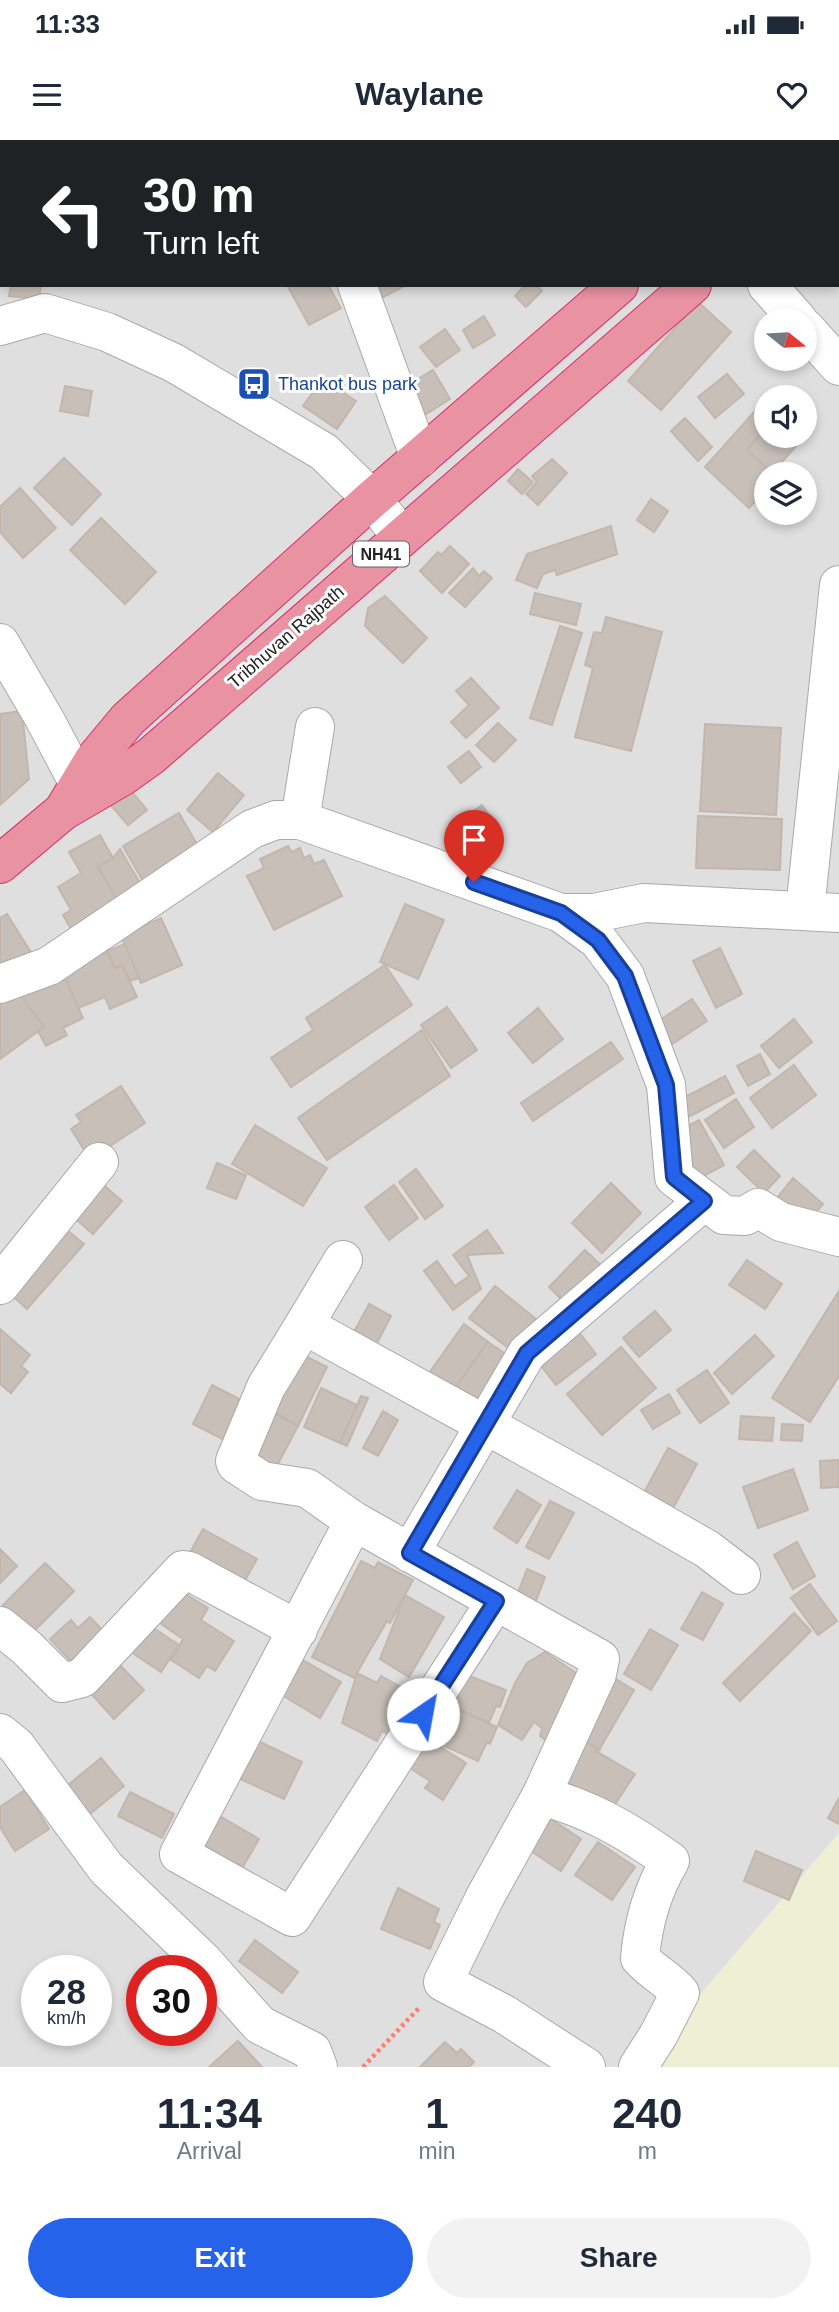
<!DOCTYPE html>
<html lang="en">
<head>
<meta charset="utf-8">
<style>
  :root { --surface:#fff; --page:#f2f2f3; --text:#1f2937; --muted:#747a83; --accent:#2563eb }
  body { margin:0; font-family:Helvetica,sans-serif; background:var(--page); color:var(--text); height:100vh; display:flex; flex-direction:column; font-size:26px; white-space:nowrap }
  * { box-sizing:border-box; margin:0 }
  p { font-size:23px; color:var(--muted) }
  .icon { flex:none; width:38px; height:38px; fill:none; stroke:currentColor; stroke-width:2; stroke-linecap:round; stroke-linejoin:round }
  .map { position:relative; height:1927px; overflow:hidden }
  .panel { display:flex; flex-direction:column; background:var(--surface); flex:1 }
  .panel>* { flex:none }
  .hud { position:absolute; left:0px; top:0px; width:840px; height:147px; box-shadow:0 4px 10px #0003; background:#202124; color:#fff; overflow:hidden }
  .needle { width:46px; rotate:108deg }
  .fabs { position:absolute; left:754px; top:168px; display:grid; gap:14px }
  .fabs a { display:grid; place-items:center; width:63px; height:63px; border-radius:50%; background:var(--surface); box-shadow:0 4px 10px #0003; font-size:35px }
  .speed { position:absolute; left:21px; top:1815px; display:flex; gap:14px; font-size:35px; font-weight:700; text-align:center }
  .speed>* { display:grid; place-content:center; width:91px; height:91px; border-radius:50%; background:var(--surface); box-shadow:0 4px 10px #0003; line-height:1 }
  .speed small { font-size:18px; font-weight:400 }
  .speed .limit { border:10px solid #d22; background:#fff; color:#111 }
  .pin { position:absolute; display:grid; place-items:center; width:60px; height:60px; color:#fff; margin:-72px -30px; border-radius:50% 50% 50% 0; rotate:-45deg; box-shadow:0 0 7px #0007 }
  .pin .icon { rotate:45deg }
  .me { position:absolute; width:77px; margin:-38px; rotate:33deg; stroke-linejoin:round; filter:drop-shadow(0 0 5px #0008) }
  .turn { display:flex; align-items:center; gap:24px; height:147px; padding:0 28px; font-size:32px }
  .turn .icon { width:91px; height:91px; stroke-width:2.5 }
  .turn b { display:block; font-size:49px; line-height:60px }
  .eta { display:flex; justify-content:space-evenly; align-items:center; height:119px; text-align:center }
  .eta b { font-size:42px; font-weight:800; line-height:49px }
  .button { display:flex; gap:14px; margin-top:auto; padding:14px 28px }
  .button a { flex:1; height:80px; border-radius:42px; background:var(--accent); color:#fff; font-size:28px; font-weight:800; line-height:80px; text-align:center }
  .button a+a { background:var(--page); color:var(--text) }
  .status { display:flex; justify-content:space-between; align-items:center; height:49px; padding:0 35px; background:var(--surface); direction:ltr }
  .status svg { height:19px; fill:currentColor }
  header { display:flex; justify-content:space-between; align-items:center; height:91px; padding:0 28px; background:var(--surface); font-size:32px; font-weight:800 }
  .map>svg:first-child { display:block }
  .residential { fill:#e0dfdf; fill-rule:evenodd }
  .farmland { fill:#eef0d5 }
  .building { fill:#c7bfb8; stroke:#c4b6ab; stroke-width:2 }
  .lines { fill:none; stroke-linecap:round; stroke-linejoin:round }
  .minor-casing { stroke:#a9a9a9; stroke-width:40 }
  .highway-casing { stroke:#dc2a67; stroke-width:40 }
  .path { stroke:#fa8072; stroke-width:4.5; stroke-dasharray:3.5 3.5; stroke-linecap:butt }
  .minor { stroke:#fff; stroke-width:38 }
  .highway { stroke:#e892a2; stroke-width:38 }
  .route-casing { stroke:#184099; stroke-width:18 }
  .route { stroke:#2563eb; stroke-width:12 }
  .labels { text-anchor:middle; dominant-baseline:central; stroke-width:6; stroke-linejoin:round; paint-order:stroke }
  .shield { fill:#fff; stroke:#646464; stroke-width:2 }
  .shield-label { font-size:16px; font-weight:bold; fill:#222 }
  .transit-label { font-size:18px; fill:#164399; stroke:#fff; text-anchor:start }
  .street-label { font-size:18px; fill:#222; stroke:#fff }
</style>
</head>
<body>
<div class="status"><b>11:33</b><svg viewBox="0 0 49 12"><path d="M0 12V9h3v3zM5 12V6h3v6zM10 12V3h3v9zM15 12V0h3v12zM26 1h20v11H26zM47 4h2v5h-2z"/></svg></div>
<header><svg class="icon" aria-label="menu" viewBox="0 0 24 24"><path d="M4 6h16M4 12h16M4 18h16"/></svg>Waylane<svg class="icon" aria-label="heart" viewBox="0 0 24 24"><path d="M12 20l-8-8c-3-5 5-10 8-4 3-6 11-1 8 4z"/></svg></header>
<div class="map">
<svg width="839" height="1927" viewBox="0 0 839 1927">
  <rect width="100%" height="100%" fill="#f2efe9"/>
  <!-- residential -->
  <path class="residential" d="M0,0H839V1693L638,1927H0ZM2,2H838V145H2ZM766,180H805V219H766ZM766,257H805V296H766ZM766,334H805V373H766ZM37,1830H96V1890H37ZM142,1830H201V1890H142Z"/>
  <!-- farmland -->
  <polygon class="farmland" points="839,1693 839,1927 638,1927"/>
  <!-- building -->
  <g class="building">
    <polygon points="11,145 41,145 39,159 9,156"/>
    <polygon points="287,145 328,145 341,168 309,185"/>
    <polygon points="370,145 406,145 378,160"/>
    <polygon points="525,145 537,145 542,151 526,167 515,156"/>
    <polygon points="698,162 731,192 661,270 628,241"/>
    <polygon points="484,176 495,195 473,208 463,190"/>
    <polygon points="445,189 460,210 436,227 420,207"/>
    <polygon points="433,230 450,259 423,276 405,247"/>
    <polygon points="727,234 744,254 715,278 698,257"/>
    <polygon points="322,239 356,261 337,289 303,266"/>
    <polygon points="65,246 92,251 88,276 60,271"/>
    <polygon points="763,262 766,266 766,288 747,310 774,334 766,334 766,349 749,368 705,327"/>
    <polygon points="685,278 712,307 698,321 671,291"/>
    <polygon points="766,288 766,296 789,296 798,304 772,333 747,310"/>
    <polygon points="64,318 101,354 72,385 34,348"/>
    <polygon points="552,319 567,333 538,365 526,354 537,342 532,336"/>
    <polygon points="518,329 533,342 522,354 508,341"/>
    <polygon points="20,348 56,388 23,418 0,392 0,367"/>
    <polygon points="651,359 668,371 654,392 637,380"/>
    <polygon points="101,378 156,432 125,464 70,410"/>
    <polygon points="611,386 617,414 557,435 555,430 543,434 537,448 516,440 527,414"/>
    <polygon points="450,406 469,424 442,453 420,431 438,412 441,415"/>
    <polygon points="473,428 479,436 484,431 492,438 465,467 449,453"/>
    <polygon points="535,453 581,464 576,485 530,474"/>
    <polygon points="385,456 427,498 403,523 365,486 368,468"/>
    <polygon points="606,477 662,492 631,611 575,597 593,528 585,525 594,492 602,493"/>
    <polygon points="560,486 582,493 552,585 530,578"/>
    <polygon points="471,538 499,568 466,598 451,582 469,565 456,551"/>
    <polygon points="22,571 29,639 0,665 0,574"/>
    <polygon points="498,583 516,600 494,622 476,605"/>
    <polygon points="705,584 781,588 776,675 700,671"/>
    <polygon points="469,611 481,627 461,643 448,627"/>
    <polygon points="218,633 244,655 213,692 187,670"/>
    <polygon points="127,646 147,670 128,685 108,662"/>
    <polygon points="482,665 494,682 461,707 448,690"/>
    <polygon points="179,673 203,715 147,748 123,706"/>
    <polygon points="698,676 782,679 780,730 696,728"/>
    <polygon points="100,695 113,718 98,727 122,769 75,796 63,775 71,770 58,747 81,733 69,712"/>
    <polygon points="288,706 292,712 300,708 304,718 310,715 314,724 324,720 342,756 274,790 247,736 264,728 260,719"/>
    <polygon points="120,709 144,750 122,769 98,727 113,718"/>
    <polygon points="405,764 444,780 418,839 380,822"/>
    <polygon points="7,774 32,814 12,827 7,820 2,823 0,821 0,778"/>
    <polygon points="161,778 182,825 141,843 121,796"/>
    <polygon points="125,804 139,838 130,841 122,825 115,828 107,811"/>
    <polygon points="720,808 742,854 716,868 693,821"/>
    <polygon points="107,811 115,828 122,825 137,857 110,869 105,857 78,868 62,831"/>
    <polygon points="385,825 412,865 291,947 271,918 313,890 306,878"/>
    <polygon points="65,838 83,878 63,888 67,895 46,906 38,891 44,887 21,856"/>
    <polygon points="17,851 44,887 0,919 0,863"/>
    <polygon points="692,859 707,881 672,904 657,882"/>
    <polygon points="447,867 477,910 451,928 421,885"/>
    <polygon points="538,868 563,899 533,923 508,893"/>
    <polygon points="794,879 812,902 779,928 761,906"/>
    <polygon points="422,890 450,936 327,1020 298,978"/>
    <polygon points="611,902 623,919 533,981 521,963"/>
    <polygon points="760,914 770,934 748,946 737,926"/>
    <polygon points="794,925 816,955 772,988 750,958"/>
    <polygon points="725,936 734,953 681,981 672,964"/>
    <polygon points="121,946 145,983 90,1019 71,989 81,982 76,975"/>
    <polygon points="736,959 754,987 724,1008 705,980"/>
    <polygon points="699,980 724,1025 698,1039 673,994"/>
    <polygon points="255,985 327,1028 303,1066 232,1024"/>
    <polygon points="754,1010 780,1036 764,1053 737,1027"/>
    <polygon points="217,1023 246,1035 236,1059 207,1048"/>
    <polygon points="416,1029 443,1066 425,1079 399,1042"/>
    <polygon points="793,1038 823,1064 806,1084 776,1059"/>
    <polygon points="98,1040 122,1061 93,1094 70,1074"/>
    <polygon points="611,1043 641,1073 602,1113 572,1083"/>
    <polygon points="394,1045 418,1078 389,1100 365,1067"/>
    <polygon points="61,1085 84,1104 27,1169 5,1149"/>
    <polygon points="487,1090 503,1113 467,1115 481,1149 453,1170 424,1131 437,1121 455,1146 469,1136 453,1115"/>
    <polygon points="585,1110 605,1129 568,1166 549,1147"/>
    <polygon points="747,1120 782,1144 765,1169 729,1145"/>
    <polygon points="495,1146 536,1179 511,1210 469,1178"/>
    <polygon points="839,1151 839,1236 810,1282 772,1258"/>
    <polygon points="369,1164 391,1176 371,1215 348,1203"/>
    <polygon points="655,1171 671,1190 639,1217 623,1198"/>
    <polygon points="464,1184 488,1202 451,1254 427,1236"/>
    <polygon points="574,1186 596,1214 556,1245 534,1217"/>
    <polygon points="0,1189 30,1215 21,1226 28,1232 11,1253 0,1244"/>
    <polygon points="755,1195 774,1216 732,1254 714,1233"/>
    <polygon points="488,1202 510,1217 476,1266 454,1250"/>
    <polygon points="621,1207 656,1248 602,1295 567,1254"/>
    <polygon points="297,1212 327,1227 298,1286 268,1268"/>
    <polygon points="707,1230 729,1263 700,1283 677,1250"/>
    <polygon points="212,1245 245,1262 226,1301 193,1284"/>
    <polygon points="321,1248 357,1265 340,1303 304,1287"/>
    <polygon points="669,1254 680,1273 653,1289 641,1270"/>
    <polygon points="361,1256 368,1258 347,1306 340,1303"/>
    <polygon points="269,1270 298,1286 271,1337 242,1322"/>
    <polygon points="383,1271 398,1280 378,1316 363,1308"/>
    <polygon points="741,1276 774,1278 772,1301 739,1299"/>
    <polygon points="782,1284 803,1285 802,1301 781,1300"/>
    <polygon points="668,1308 697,1324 670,1374 641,1358"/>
    <polygon points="839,1320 839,1347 821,1348 820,1321"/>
    <polygon points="793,1329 808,1370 758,1388 743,1347"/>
    <polygon points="517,1350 541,1365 517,1403 494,1388"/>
    <polygon points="550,1361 574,1373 549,1419 526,1407"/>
    <polygon points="203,1389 257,1419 238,1453 184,1423"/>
    <polygon points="797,1402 815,1436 793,1449 774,1415"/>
    <polygon points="0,1409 17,1426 0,1443"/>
    <polygon points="361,1421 375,1428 378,1422 413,1440 390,1483 387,1481 354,1538 312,1517"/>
    <polygon points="45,1423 74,1451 31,1494 3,1465"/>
    <polygon points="527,1429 545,1437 534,1466 516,1458"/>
    <polygon points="810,1444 837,1481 818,1495 791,1458"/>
    <polygon points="178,1449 208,1468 201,1480 234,1501 215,1531 207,1526 199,1538 171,1520 183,1499 157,1481"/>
    <polygon points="702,1452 723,1464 703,1500 681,1489"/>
    <polygon points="405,1455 444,1477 409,1537 380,1519"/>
    <polygon points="794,1473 811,1491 740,1561 723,1543"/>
    <polygon points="90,1477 105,1493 82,1533 50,1499 71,1480 78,1488"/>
    <polygon points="149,1485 179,1505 161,1532 131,1512"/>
    <polygon points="650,1489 678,1505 651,1550 624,1534"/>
    <polygon points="545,1512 582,1537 547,1601 540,1596 542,1588 534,1582 522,1600 498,1585 515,1543 527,1523"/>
    <polygon points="115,1520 144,1550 114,1579 86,1548"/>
    <polygon points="303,1520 341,1542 320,1578 282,1555"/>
    <polygon points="454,1530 506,1550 500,1567 496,1566 489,1583 441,1562"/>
    <polygon points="357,1533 377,1543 381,1536 417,1556 395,1598 382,1591 377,1601 342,1583"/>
    <polygon points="609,1535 634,1550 599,1610 573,1594"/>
    <polygon points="441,1562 497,1587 490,1604 487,1602 478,1621 426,1598"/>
    <polygon points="573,1594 599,1610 596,1611 635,1634 608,1675 551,1642"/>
    <polygon points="428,1599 466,1623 443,1660 425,1648 430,1641 410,1628"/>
    <polygon points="256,1600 302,1622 284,1659 238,1638"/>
    <polygon points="101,1618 124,1646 85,1678 62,1650"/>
    <polygon points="25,1650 49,1689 15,1711 0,1687 0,1667"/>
    <polygon points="130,1652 174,1674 162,1698 118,1676"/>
    <polygon points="839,1658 839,1684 828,1678"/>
    <polygon points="211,1671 259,1699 234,1742 194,1701"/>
    <polygon points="545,1675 581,1699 561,1731 525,1707"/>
    <polygon points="598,1702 635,1727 612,1760 575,1735"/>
    <polygon points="756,1711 802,1730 789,1760 744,1741"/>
    <polygon points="398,1748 439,1769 434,1782 440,1785 430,1809 381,1789"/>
    <polygon points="255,1800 298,1832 282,1853 239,1821"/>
    <polygon points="238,1901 262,1927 209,1927"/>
    <polygon points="445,1902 457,1913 461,1909 474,1922 469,1927 420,1927"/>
  </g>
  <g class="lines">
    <defs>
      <g id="minor">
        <polyline points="284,0 285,2"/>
        <polyline points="357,145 420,318"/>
        <polyline points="767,145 798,180"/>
        <polyline points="0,186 45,173 107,192 174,223 324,312 372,359 401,396"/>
        <polyline points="805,188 839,226"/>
        <polyline points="0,503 44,578 79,644"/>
        <polyline points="300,680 315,587"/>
        <polyline points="805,770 839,445"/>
        <polyline points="561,773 594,773 644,763 839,773"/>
        <polyline points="0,844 49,826 252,689 276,680 300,680 561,773 598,800 625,836 666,945 674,1037 724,1075 745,1076 758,1068 781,1082 839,1097"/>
        <polyline points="0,1145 99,1022"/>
        <polyline points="304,1185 343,1120"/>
        <polygon points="354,1381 496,1461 292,1777 179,1714"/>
        <polyline points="354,1381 307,1348 262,1341 236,1324 235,1321 266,1247 304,1185 602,1349 707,1409 741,1435"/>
        <polyline points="410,1413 527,1213 704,1061"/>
        <polyline points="496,1461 600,1519 597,1534 541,1656 485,1757 443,1842 504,1874 586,1927"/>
        <polyline points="0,1486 27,1508 62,1543 82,1538 183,1430 189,1431 298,1490"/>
        <polyline points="0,1593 16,1606 106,1728 203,1821 260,1885 312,1911 318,1927"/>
        <path d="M541,1656C589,1668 630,1692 670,1721C652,1751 643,1783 640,1818C652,1832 668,1839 680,1853L659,1894L638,1927"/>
      </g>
      <g id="highway">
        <polyline points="778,2 780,0"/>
        <polyline points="838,16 839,15"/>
        <polyline points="66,666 93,621 128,579 372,359 619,145"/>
        <polyline points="0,724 63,671 123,636 151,616 692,145"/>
      </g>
    </defs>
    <!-- minor casing -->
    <use href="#minor" class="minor-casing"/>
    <!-- highway casing -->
    <use href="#highway" class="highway-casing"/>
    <!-- path -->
    <polyline class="path" points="363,1927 420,1867"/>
    <!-- minor -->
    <use href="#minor" class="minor"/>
    <!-- highway -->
    <use href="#highway" class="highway"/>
  </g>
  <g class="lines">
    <defs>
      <polyline id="route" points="423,1574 496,1461 410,1413 527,1213 704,1061 674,1037 666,945 625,836 598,800 561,773 474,742"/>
    </defs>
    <!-- route casing -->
    <use href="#route" class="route-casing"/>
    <!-- route -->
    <use href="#route" class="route"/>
  </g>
  <!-- icons -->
  <defs>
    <symbol id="bus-square" viewBox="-11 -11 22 22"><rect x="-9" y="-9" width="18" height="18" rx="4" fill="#1a4fb4" stroke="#fff"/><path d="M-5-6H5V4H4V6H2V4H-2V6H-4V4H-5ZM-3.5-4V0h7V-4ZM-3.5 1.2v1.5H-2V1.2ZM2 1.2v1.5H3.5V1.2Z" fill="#fff"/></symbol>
  </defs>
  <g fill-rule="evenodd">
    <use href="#bus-square" x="235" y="225" width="38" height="38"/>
  </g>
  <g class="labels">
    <!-- shield labels -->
    <rect class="shield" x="353" y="401.5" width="56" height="25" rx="5"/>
    <g class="shield-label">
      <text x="381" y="414">NH41</text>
    </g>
    <!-- transit labels -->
    <g class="transit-label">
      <text x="278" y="244">Thankot bus park</text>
    </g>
    <!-- street labels -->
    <g class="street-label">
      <text transform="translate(286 497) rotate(-41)">Tribhuvan Rajpath</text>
    </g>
  </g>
</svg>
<div class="fabs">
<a><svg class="needle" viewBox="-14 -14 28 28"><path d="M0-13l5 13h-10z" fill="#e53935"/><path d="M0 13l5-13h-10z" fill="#747a83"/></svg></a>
<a><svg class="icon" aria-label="sound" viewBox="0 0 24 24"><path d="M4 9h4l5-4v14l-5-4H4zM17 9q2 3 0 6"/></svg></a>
<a><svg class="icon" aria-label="layers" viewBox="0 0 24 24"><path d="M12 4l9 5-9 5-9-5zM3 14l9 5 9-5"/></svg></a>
</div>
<div class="speed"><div>28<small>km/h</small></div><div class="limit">30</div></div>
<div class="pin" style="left:474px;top:742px;background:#d93025"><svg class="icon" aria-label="arrive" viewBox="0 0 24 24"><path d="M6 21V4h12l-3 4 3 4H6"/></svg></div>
<svg class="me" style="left:423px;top:1574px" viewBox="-20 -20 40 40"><circle r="19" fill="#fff"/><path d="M0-13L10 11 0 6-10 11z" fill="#2563eb"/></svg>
<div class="hud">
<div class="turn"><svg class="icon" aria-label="left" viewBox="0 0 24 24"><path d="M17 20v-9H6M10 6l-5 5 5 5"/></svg><div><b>30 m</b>Turn left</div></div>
</div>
</div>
<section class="panel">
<div class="eta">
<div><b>11:34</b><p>Arrival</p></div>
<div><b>1</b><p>min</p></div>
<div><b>240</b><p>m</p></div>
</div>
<div class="button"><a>Exit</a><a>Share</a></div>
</section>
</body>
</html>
